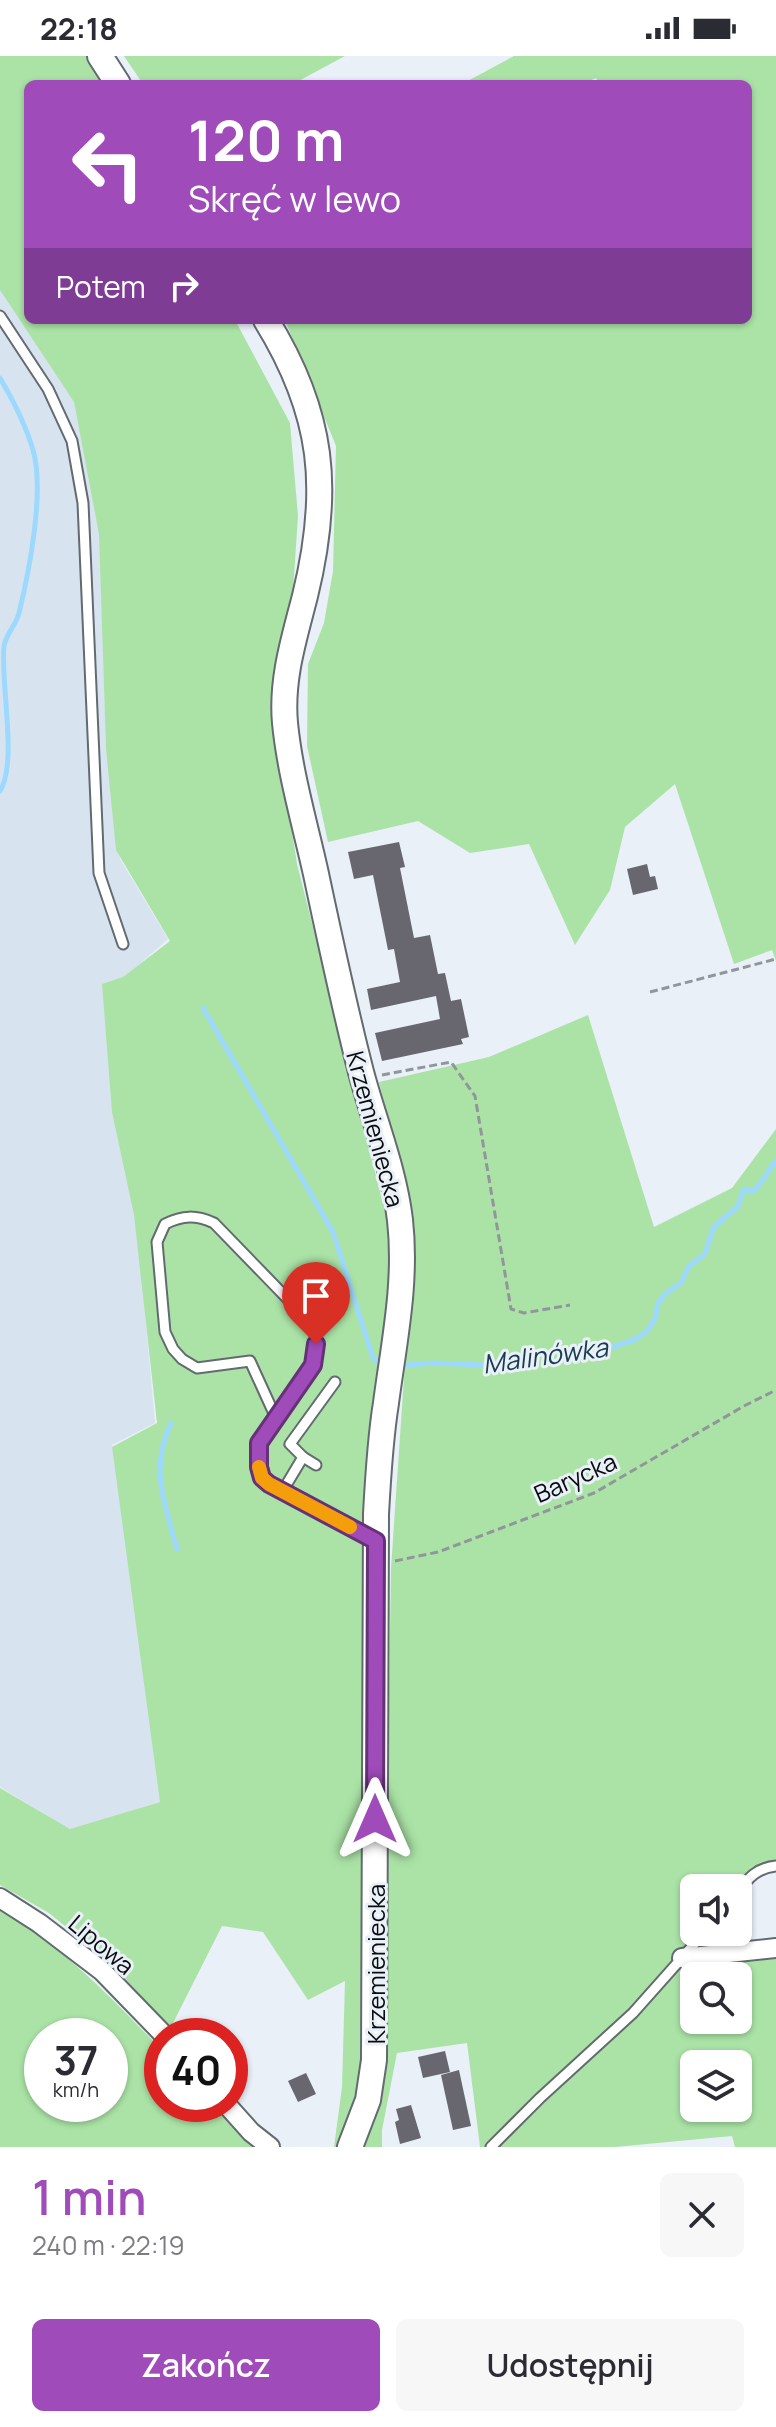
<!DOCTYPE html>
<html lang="pl">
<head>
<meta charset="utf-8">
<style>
  :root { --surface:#fff; --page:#f7f7f7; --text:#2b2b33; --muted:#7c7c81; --accent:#9f4bb9 }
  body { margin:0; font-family:Manrope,sans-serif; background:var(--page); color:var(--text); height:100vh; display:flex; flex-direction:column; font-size:30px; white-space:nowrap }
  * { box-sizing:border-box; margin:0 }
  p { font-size:26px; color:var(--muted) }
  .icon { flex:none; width:44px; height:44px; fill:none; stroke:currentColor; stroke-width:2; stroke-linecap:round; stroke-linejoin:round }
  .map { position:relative; height:2091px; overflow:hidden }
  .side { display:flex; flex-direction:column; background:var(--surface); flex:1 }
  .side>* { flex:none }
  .banner { position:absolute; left:24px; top:24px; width:728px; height:244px; border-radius:12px; box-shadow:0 2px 6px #0004; background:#9f4bb9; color:#fff; overflow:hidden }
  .buttons { position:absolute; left:680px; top:1818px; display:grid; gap:16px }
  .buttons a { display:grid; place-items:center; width:72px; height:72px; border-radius:12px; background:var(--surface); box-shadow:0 2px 6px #0004; font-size:40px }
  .speed { position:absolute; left:24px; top:1962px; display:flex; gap:16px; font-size:40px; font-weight:700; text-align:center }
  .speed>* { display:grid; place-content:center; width:104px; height:104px; border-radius:50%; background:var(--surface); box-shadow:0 2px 6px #0004; line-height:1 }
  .speed small { font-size:20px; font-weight:400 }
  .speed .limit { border:12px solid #d22; background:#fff; color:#111 }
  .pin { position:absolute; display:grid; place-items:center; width:68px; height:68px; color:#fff; margin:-82px -34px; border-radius:50% 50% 50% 0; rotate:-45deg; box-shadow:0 0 8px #0007 }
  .pin .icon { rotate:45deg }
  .me { position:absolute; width:88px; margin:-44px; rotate:0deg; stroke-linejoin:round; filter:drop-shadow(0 0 6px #0008) }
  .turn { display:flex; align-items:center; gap:28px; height:168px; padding:0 32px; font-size:36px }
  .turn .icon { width:104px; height:104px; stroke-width:2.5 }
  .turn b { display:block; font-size:56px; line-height:68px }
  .then { display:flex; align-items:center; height:76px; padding:0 32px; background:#0003; gap:16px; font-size:30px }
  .round { display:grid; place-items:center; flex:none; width:84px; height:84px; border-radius:12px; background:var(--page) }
  .headline { display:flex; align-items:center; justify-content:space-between; height:136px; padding:0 32px }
  h1 { font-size:48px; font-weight:600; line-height:60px; color:var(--accent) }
  .action { display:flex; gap:16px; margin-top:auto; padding:16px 32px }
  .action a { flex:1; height:92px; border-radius:12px; background:var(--accent); color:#fff; font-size:32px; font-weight:600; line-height:92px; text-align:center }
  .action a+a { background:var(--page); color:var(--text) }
  .status { display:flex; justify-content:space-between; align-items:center; height:56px; padding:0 40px; background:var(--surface); direction:ltr }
  .status svg { height:22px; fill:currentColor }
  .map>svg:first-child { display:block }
  .built { fill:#d7e4f0 }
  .green { fill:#abe3a6; fill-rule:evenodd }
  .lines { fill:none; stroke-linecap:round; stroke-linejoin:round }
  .stream { stroke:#9dd9fe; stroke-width:5 }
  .building { fill:#686770 }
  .lane-casing { stroke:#636a70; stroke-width:13 }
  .street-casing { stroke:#636a70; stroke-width:22 }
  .secondary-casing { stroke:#636a70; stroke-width:28 }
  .path { stroke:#91969c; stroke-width:3; stroke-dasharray:8 4; stroke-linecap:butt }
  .lane { stroke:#fff; stroke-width:9 }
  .street { stroke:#fff; stroke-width:18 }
  .secondary { stroke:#fff; stroke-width:24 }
  .route-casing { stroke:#673178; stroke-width:20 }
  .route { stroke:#9f4bb9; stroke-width:14 }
  .slow { stroke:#f59e0b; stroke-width:14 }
  .labels { text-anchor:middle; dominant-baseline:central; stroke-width:6; stroke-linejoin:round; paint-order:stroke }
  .street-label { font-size:24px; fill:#090b0e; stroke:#e9f0f8 }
  .water-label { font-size:26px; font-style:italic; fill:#193b4f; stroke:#e9f0f8 }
</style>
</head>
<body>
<div class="status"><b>22:18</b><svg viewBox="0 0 49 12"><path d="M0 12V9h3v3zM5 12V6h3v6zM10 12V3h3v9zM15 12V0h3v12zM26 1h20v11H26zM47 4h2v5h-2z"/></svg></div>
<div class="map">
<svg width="776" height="2091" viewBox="0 0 776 2091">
  <rect width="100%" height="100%" fill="#e9f0f8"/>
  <!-- built -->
  <polygon class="built" points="0,232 74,343 100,479 106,693 120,803 168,883 126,920 136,1158 155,1367 112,1389 162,1745 71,1774 0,1731"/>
  <!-- green -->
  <g class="green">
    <polygon points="0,0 86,0 102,28 28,28 28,264 235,264 290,367 298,460 292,550 273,652 297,808 391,1179 390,1285 376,1336 362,1486 365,2016 353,2062 338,2091 334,2091 342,2031 345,1925 308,1944 263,1876 222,1870 170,1973 116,1912 49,1857 0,1829 0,1732 70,1773 160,1746 112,1391 157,1367 134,1159 112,1056 102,928 123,921 170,885 116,794 106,693 99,478 74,346 0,234"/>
    <polygon points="124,0 345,0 293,28 143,28"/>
    <polygon points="514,0 776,0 776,905 772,894 734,908 675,728 625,771 610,834 575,889 529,788 470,797 418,765 328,786 307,690 308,608 324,567 333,515 336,390 285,264 748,264 748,28 600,28 596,22 582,28 462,28"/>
    <path d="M588,959L654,1171L732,1132L776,1073V1808L752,1811L734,1832H694V1876H697L672,1905L776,1896V2091H735L732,2080L615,2091H480L467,1987L397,1997L382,2074V2091H360L383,2028L391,1512L406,1292L412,1156L379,1026L489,1001ZM694,1920H738V1964H694ZM694,2008H738V2052H694Z"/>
    <path d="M0,1854C63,1890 112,1943 162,1994V2048H214L257,2091H0ZM42,1980H110V2048H42Z"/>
  </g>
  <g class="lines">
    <!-- stream -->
    <g class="stream">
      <path d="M0,322C13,344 26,370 33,394C45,435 29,516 19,557C16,569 6,578 4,590C0,626 18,706 0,735"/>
      <polyline points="203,952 333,1176 373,1302 378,1306"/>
      <path d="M407,1309L434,1307L483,1309L560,1294L609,1292L634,1284L646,1276L655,1263L658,1247L666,1237L681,1227L689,1210L705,1198L713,1172L738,1150L743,1134L753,1135C764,1126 767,1115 776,1105"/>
      <path d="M171,1367C149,1414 165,1447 177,1493"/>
    </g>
  </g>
  <!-- building -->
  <g class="building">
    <polygon points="399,786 405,811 400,812 414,882 430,879 438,918 445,917 451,945 461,943 469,981 461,983 463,988 382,1005 375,977 440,963 436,940 371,954 367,933 400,926 394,893 388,894 373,819 354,823 348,796"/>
    <polygon points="647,808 650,821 655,820 658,833 633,839 627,813"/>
    <polygon points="445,1995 450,2016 423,2022 418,2001"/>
    <polygon points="459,2014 471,2070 453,2074 441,2019"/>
    <polygon points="306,2017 316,2038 298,2046 288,2025"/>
    <polygon points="411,2049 421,2082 400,2088 395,2066 399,2064 396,2053"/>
  </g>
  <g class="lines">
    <defs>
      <g id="lane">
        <polyline points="0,260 48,333 72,385 83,447 99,817 123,888"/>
        <path d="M276,1362L250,1305L197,1312L182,1303L173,1293L165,1276L157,1186L165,1168C183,1159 196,1159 214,1167L310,1266C315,1276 318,1286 316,1297C310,1338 228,1385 269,1428L373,1483"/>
        <polyline points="303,1401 316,1409"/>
        <polyline points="282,1436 303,1401 290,1388 335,1326"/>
        <path d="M738,1836C749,1821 757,1812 776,1810"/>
        <polyline points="491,2091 540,2042 633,1957 705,1876"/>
      </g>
      <g id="street">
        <polyline points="0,1842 39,1867 102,1915 165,1980"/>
        <polyline points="682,1902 776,1892"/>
        <polyline points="226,2048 251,2076 270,2091"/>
      </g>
      <g id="secondary">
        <polyline points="100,0 118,28"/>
        <path d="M266,264C324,358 331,434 305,540C294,583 281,623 285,667C290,718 305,768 316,818C330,884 344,950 361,1016C374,1065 394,1113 400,1164C407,1226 394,1286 386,1347C380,1384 378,1421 376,1458L374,2004L368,2044L350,2091"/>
      </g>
    </defs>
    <!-- lane casing -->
    <use href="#lane" class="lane-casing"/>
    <!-- street casing -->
    <use href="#street" class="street-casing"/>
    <!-- secondary casing -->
    <use href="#secondary" class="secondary-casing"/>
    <!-- path -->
    <g class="path">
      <polyline points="650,936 776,903"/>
      <polyline points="382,1019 451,1006 475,1040 511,1253 524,1257 570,1249"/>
      <polyline points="395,1505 438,1496 594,1437 744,1350 776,1334"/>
    </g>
    <!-- lane -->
    <use href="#lane" class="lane"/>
    <!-- street -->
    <use href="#street" class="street"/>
    <!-- secondary -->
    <use href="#secondary" class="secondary"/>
  </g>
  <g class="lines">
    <defs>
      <polyline id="route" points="316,1288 313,1309 259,1387 259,1411 262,1422 269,1428 376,1485 375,1763"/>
    </defs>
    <!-- route casing -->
    <use href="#route" class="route-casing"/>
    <!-- route -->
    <use href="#route" class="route"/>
    <!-- slow -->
    <polyline class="slow" points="259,1411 262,1422 269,1428 350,1471"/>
  </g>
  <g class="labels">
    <!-- street labels -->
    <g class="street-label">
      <text transform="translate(376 1073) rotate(75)">Krzemieniecka</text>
      <text transform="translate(575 1421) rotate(-24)">Barycka</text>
      <text transform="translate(102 1888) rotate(40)">Lipowa</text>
      <text transform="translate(375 1908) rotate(-90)">Krzemieniecka</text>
    </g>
    <!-- water labels -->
    <g class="water-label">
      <text transform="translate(545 1299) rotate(-8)">Malinówka</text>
    </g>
  </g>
</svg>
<div class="buttons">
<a><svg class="icon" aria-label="sound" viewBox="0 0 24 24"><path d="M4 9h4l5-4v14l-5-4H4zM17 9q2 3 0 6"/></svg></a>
<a><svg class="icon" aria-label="search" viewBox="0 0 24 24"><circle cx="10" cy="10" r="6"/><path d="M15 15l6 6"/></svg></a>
<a><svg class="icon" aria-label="layers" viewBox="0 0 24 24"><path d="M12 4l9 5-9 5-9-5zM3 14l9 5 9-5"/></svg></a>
</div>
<div class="speed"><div>37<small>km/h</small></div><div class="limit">40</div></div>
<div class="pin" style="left:316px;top:1288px;background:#d93025"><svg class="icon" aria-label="arrive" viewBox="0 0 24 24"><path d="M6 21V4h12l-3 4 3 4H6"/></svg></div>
<svg class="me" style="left:375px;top:1763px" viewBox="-20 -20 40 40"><path d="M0-17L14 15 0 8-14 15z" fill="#9f4bb9" stroke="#fff" stroke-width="4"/></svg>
<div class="banner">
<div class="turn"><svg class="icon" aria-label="left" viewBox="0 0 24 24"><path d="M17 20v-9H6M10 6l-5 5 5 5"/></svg><div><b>120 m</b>Skręć w lewo</div></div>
<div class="then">Potem<svg class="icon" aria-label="right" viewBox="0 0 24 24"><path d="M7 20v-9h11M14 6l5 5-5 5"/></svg></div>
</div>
</div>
<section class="side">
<div class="headline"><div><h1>1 min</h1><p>240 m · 22:19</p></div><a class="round"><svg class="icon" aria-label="close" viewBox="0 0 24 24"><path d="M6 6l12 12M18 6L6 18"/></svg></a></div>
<div class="action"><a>Zakończ</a><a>Udostępnij</a></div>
</section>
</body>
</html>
